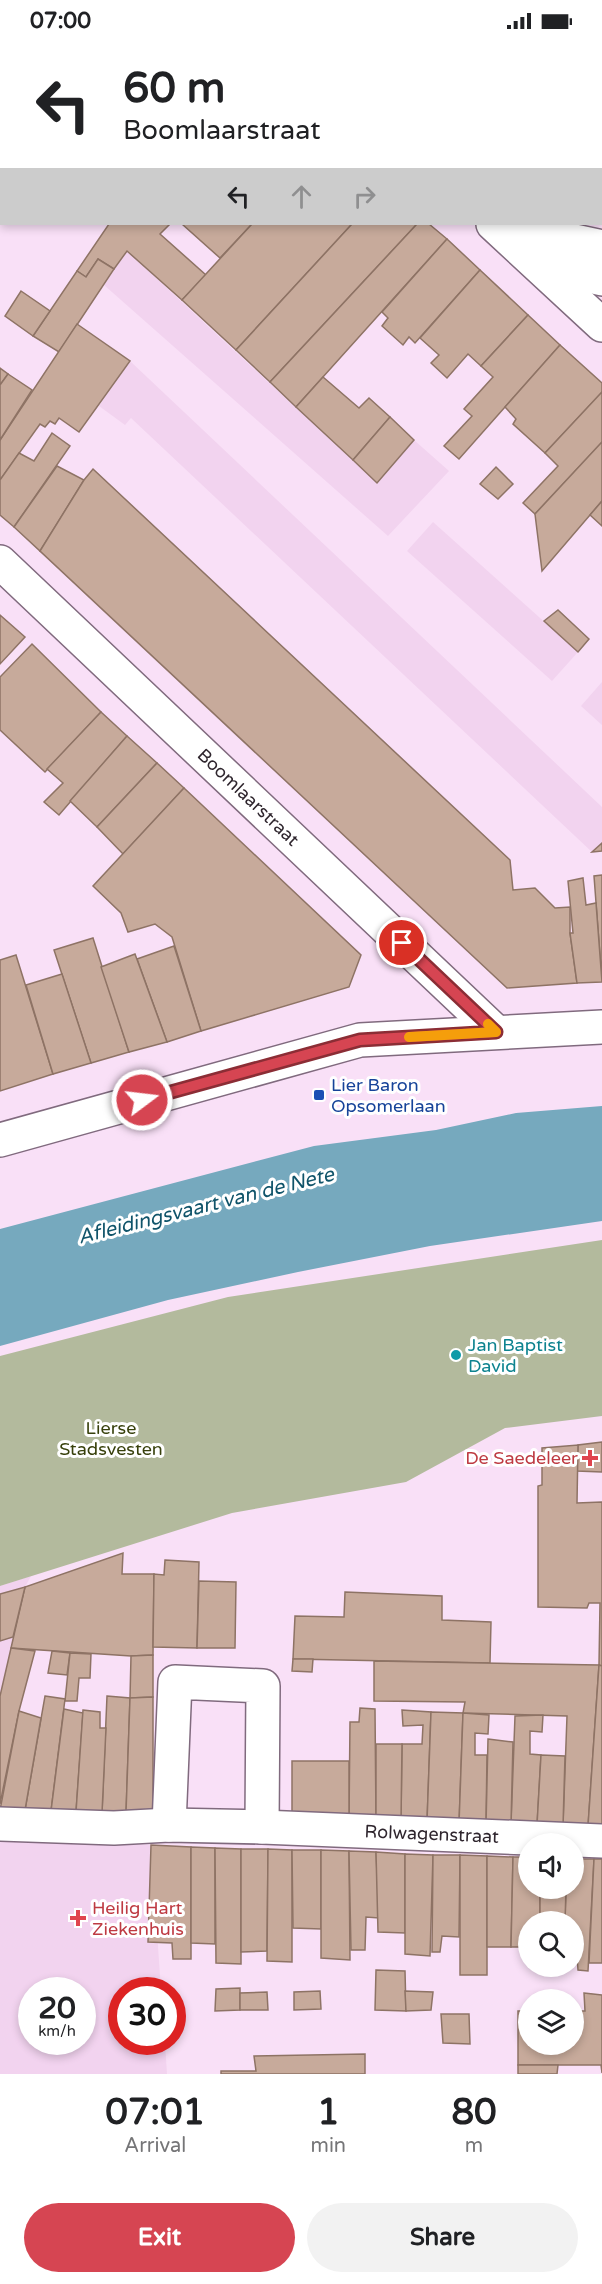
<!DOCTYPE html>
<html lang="en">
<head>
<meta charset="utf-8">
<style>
  :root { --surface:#fff; --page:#f2f2f2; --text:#202124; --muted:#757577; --accent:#d64552 }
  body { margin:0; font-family:"Varela Round",sans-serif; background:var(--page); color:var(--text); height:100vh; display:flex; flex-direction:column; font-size:22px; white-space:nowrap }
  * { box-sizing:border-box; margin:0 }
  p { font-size:20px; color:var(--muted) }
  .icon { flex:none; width:33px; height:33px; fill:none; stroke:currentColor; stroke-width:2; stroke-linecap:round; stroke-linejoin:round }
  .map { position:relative; height:2032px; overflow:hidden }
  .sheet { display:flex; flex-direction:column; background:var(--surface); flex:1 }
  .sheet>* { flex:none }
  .top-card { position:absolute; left:0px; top:0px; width:603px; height:183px; box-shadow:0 3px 9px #0003; background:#fff; color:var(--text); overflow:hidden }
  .buttons { position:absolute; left:518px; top:1791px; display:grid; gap:12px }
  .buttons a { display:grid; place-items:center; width:66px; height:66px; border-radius:50%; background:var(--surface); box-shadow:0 3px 9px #0003; font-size:30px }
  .speed { position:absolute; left:18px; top:1935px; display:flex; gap:12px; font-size:30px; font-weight:700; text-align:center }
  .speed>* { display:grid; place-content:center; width:78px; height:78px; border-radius:50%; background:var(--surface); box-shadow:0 3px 9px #0003; line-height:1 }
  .speed small { font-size:15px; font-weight:400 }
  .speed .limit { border:9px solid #d22; background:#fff; color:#111 }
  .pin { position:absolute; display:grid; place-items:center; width:51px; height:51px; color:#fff; margin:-26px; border:3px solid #fff; border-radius:50%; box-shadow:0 2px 6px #0007 }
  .me { position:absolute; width:66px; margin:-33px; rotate:75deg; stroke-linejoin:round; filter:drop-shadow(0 0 4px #0008) }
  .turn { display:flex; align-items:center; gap:21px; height:126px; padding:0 24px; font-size:27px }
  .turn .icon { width:78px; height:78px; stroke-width:2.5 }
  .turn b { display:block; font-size:42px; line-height:51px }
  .lanes { display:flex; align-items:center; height:57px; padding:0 24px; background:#0003; justify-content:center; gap:30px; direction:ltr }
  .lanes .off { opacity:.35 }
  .eta { display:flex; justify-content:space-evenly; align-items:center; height:102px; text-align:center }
  .eta b { font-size:36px; font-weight:700; line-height:42px }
  .primary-button { display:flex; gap:12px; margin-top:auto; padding:12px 24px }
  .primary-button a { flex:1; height:69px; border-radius:36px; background:var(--accent); color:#fff; font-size:24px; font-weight:700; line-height:69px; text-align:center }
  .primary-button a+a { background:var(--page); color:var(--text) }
  .status { display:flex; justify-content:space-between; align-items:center; height:42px; padding:0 30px; background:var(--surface); direction:ltr }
  .status svg { height:16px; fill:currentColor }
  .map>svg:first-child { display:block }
  .built { fill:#f2d3ef; fill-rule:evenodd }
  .green { fill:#b3ba9d }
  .water { fill:#76a9be }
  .building { fill:#c7aa9b; stroke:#8e7365; stroke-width:1.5 }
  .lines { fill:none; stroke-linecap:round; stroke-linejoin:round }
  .minor-casing { stroke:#806a7e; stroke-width:36 }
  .minor { stroke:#fff; stroke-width:33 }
  .route-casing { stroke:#8b2d35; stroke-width:15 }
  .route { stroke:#d64552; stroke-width:10 }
  .slow { stroke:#f59e0b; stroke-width:10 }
  .transit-dot { fill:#1a4fb4; stroke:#fff; stroke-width:2 }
  .culture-dot { fill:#0f9aa8; stroke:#fff; stroke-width:2 }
  .health-dot { fill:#e0444e; stroke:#fff; stroke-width:2 }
  .labels { text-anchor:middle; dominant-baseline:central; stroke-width:6; stroke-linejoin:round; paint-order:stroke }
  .street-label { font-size:18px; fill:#2f262e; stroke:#fff }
  .transit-label { font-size:18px; fill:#164399; stroke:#fff; text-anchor:start }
  .culture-label { font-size:18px; fill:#0d838f; stroke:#fff; text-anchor:start }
  .park-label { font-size:18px; fill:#37400b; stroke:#fff }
  .health-label { font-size:18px; fill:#be3a42; stroke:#fff; text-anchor:end }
  .water-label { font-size:20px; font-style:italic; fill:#10546a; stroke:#fff }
</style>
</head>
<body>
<div class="status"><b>07:00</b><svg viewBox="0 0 49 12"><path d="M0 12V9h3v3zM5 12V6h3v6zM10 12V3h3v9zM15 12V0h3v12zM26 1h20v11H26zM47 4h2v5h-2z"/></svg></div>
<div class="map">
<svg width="602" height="2032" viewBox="0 0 602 2032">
  <rect width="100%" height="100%" fill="#f9e0f7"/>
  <!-- built -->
  <g class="built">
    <polygon points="127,209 377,441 414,398 449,429 388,494 104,243"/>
    <polygon points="130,319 602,765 602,801 592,810 131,376 125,383 99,364"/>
    <polygon points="433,480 578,610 552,639 407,509"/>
    <polygon points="602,640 602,683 581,664"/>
    <polygon points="31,1534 25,1545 0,1654 0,1544"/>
    <path d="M0,1799L151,1803L161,1948H122V2000H165L167,2032H0ZM32,1948H82V2000H32Z"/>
  </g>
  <!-- green -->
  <polygon class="green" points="602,1198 602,1374 505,1386 406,1440 232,1471 0,1544 0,1314 228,1255"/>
  <!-- water -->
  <polygon class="water" points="602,1064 602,1179 430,1204 298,1230 168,1258 0,1304 0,1187 314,1104 436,1088 516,1071"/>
  <!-- building -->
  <g class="building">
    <polygon points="0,0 23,0 2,2 2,5"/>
    <polygon points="72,0 100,0 99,2"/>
    <polygon points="100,0 146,0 99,2"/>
    <polygon points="146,0 192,0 145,2"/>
    <polygon points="192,0 232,0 191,2"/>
    <polygon points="109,182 170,182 160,192 206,233 182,258 127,209 114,227 98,217 86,235 77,229"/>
    <polygon points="182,182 252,182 220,216"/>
    <polygon points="252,182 352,182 236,308 182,258"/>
    <polygon points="352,182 417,182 270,340 236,308"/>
    <polygon points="417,182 429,182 447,197 296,365 270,340"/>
    <polygon points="447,197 480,228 415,301 409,295 403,303 382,284 388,276 382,270"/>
    <polygon points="98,217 114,227 59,310 33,294 77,229 86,235"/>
    <polygon points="480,228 528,273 481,324 468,312 447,336 431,321 439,313 420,296"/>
    <polygon points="21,249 50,269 33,294 5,274"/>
    <polygon points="528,273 560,303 459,417 444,404 472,374 464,367 493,335 481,324"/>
    <polygon points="77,282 130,319 79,390 59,376 55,382 50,379 45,385 40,382 0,438 0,398"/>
    <polygon points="560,303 602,341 602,350 545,411 513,382 516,377 505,365"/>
    <polygon points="0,326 8,332 0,343"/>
    <polygon points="8,332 32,348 0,398 0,343"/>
    <polygon points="323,335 359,366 369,356 390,375 353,418 296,365"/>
    <polygon points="602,350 602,400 535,472 523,461 558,424 545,411"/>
    <polygon points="390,375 414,398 377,441 353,418"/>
    <polygon points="52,391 70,404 14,485 0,473 0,438 19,411 34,419"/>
    <polygon points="602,400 602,459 542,529 535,472"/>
    <polygon points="57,424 84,438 40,509 14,485"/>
    <polygon points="496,425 513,442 498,457 480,442"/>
    <polygon points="93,427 510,818 513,848 535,846 555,866 570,865 570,891 577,941 507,946 40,509 84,438"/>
    <polygon points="602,459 602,484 590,473"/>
    <polygon points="558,568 589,597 578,610 544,579"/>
    <polygon points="0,573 25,595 0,622"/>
    <polygon points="32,602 101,670 45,730 0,688 0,635"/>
    <polygon points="101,670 127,694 59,773 44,760 63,741 47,727"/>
    <polygon points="127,694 157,721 97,785 70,759"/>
    <polygon points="157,721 184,746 123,812 97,785"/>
    <polygon points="184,746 361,913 349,945 201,989 172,895 155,882 128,890 121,871 93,844"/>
    <polygon points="602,801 602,809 592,810"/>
    <polygon points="602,833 602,940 594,834"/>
    <polygon points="583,836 586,863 596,861 602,940 577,941 570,891 573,891 568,839"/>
    <polygon points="93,896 129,1010 91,1021 54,908"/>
    <polygon points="174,904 201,989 167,1000 137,917"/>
    <polygon points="135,912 167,1000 129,1010 101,925"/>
    <polygon points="16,913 53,1032 0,1049 0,918"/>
    <polygon points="62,932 91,1021 53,1032 26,943"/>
    <polygon points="602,1400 602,1430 577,1429 578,1403"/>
    <polygon points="578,1403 577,1461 602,1460 602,1624 599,1623 600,1561 589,1561 587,1566 538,1565 538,1444 542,1443 542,1406"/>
    <polygon points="123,1511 122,1532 154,1532 153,1613 131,1614 11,1606 25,1545"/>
    <polygon points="165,1518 199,1520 197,1606 153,1605 154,1532 164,1533"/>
    <polygon points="199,1539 236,1540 235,1606 197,1606"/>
    <polygon points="25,1545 13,1595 0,1599 0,1552"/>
    <polygon points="345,1550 442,1554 442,1578 491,1580 490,1621 293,1617 295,1574 344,1575"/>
    <polygon points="11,1606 35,1609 19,1669 0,1762 0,1654"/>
    <polygon points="52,1609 70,1611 67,1633 48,1631"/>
    <polygon points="70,1611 91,1612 90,1636 79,1636 77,1659 65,1659"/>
    <polygon points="153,1613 153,1655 130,1656 131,1614"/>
    <polygon points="293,1617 313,1617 312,1630 292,1629"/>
    <polygon points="374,1619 599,1623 588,1784 563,1784 567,1674 463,1671 465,1660 374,1659"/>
    <polygon points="599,1623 602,1624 602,1785 588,1784"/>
    <polygon points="45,1654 65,1657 51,1769 25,1768"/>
    <polygon points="107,1654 130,1656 126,1771 102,1771"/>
    <polygon points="153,1655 153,1772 126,1771 130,1656"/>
    <polygon points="360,1666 375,1667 376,1779 349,1778 350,1680 359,1680"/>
    <polygon points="64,1667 83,1671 76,1770 51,1769"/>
    <polygon points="83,1668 100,1670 100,1686 106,1686 102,1771 76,1770"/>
    <polygon points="402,1668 431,1670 427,1780 401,1779 402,1702 422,1702 423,1683 403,1684"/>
    <polygon points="19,1669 41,1676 25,1768 0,1768"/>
    <polygon points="431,1670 463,1671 459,1782 427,1780"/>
    <polygon points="463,1671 489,1673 488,1692 475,1691 475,1713 487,1713 486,1783 459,1782"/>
    <polygon points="543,1673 542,1690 530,1689 530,1712 541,1713 537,1783 511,1782 515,1674"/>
    <polygon points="488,1697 513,1700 511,1782 486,1783"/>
    <polygon points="376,1702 402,1702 401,1779 376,1779"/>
    <polygon points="541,1713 565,1714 563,1784 537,1783"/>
    <polygon points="292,1719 349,1719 349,1778 292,1775"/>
    <polygon points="151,1803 191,1805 191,1917 173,1917 172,1901 148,1900"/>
    <polygon points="191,1805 215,1806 215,1902 191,1901"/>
    <polygon points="215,1806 241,1807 241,1922 216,1921"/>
    <polygon points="241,1807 268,1807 267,1909 241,1910"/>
    <polygon points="268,1807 292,1808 292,1920 267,1919"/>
    <polygon points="292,1808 321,1808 321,1887 293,1886"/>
    <polygon points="321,1808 349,1809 350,1918 321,1916"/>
    <polygon points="349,1809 376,1810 379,1876 366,1875 365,1908 351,1908"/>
    <polygon points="376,1810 405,1812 405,1891 378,1890"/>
    <polygon points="405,1812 433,1813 430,1914 405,1912"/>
    <polygon points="433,1813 460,1813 459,1895 442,1894 440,1910 432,1910"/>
    <polygon points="460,1813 487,1814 487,1933 460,1933"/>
    <polygon points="487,1814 513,1815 511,1905 487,1905"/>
    <polygon points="513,1815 528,1815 528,1846 540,1846 540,1880 528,1880 528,1916 526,1916 525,1905 511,1905"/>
    <polygon points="573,1817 594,1817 588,1929 578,1928 577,1914 573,1914 573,1880 565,1880 566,1846 573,1846"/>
    <polygon points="594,1817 602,1817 602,1921 589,1921"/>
    <polygon points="540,1846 566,1846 565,1880 540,1880"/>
    <polygon points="376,1928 405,1929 406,1969 375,1968"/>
    <polygon points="240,1946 240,1968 215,1969 216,1947"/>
    <polygon points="320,1949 321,1967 294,1968 294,1950"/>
    <polygon points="405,1949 433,1950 431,1968 406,1969"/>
    <polygon points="267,1950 268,1968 240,1968 240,1951"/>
    <polygon points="584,1951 602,1953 602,2031 601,2023 518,2023 518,1969 528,1969 528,2002 573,2002 573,1969 585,1969"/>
    <polygon points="441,1972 469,1972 470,2002 443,2001"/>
    <polygon points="365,2012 365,2032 221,2032 221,2029 256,2029 254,2014"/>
    <polygon points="518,2023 558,2023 557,2032 518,2032"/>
  </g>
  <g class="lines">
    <defs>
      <g id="minor">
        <polyline points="297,0 299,2"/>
        <polyline points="389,0 395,2"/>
        <polyline points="535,0 537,2"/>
        <polyline points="602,60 602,61"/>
        <polyline points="602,153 602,154"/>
        <polyline points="493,182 602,283"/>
        <polyline points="496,182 602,205"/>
        <polyline points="539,223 602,237"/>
        <path id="s1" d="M0,520L496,990"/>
        <polyline points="0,1098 360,998 602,985"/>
        <path id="s2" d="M0,1782L114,1786L169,1783L262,1785L602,1799"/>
        <polyline points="169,1783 175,1640 263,1644 262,1785"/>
      </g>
    </defs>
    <!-- minor casing -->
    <use href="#minor" class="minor-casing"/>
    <!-- minor -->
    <use href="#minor" class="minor"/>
  </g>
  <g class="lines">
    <defs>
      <polyline id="route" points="142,1058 360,998 496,990 402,901"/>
    </defs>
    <!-- route casing -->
    <use href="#route" class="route-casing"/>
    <!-- route -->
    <use href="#route" class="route"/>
    <!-- slow -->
    <polyline class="slow" points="409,995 496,990 488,982"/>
  </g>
  <!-- markers -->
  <rect class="transit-dot" x="313" y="1047" width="12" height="12" rx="3"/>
  <circle class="culture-dot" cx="456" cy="1313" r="6"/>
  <g class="health-dot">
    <path d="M587 1407h6v6h6v6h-6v6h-6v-6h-6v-6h6z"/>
    <path d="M75 1867h6v6h6v6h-6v6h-6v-6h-6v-6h6z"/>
  </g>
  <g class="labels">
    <!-- street labels -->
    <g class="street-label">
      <text stroke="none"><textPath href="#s1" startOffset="342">Boomlaarstraat</textPath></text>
      <text stroke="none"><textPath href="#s2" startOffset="432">Rolwagenstraat</textPath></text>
    </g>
    <!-- transit labels -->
    <g class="transit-label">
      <text x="331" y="1043">Lier Baron<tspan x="331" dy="21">Opsomerlaan</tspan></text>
    </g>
    <!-- culture labels -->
    <g class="culture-label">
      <text x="468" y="1303">Jan Baptist<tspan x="468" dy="21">David</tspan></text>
    </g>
    <!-- park labels -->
    <g class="park-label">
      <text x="111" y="1386">Lierse<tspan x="111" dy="21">Stadsvesten</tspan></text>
    </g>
    <!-- health labels -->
    <g class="health-label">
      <text x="578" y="1416">De Saedeleer</text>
      <text x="92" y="1866" text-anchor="start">Heilig Hart<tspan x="92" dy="21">Ziekenhuis</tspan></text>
    </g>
    <!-- water labels -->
    <g class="water-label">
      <text transform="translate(206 1164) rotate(-14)">Afleidingsvaart van de Nete</text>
    </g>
  </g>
</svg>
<div class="buttons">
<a><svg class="icon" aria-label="sound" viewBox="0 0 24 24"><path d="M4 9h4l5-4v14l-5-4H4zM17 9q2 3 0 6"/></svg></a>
<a><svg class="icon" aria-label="search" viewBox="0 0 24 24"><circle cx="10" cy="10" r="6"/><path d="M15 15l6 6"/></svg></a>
<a><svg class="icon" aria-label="layers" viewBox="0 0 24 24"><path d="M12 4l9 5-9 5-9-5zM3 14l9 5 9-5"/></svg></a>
</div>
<div class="speed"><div>20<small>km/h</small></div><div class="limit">30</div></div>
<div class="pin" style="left:402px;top:901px;background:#d93025"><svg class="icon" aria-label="arrive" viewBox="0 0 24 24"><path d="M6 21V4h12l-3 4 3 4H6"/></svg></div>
<svg class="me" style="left:142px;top:1058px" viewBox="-20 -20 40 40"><circle r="17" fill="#d64552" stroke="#fff" stroke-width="3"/><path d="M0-11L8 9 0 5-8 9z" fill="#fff"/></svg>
<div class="top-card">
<div class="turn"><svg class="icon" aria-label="left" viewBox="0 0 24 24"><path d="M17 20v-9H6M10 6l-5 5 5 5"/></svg><div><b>60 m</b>Boomlaarstraat</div></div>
<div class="lanes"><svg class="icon" aria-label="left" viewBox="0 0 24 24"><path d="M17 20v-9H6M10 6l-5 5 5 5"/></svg><svg class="icon off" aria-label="ahead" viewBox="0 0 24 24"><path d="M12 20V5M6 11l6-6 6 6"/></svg><svg class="icon off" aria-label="right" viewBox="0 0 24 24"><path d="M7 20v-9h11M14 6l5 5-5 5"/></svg></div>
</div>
</div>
<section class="sheet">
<div class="eta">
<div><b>07:01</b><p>Arrival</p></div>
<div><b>1</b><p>min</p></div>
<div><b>80</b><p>m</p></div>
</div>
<div class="primary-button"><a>Exit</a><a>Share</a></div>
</section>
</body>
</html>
